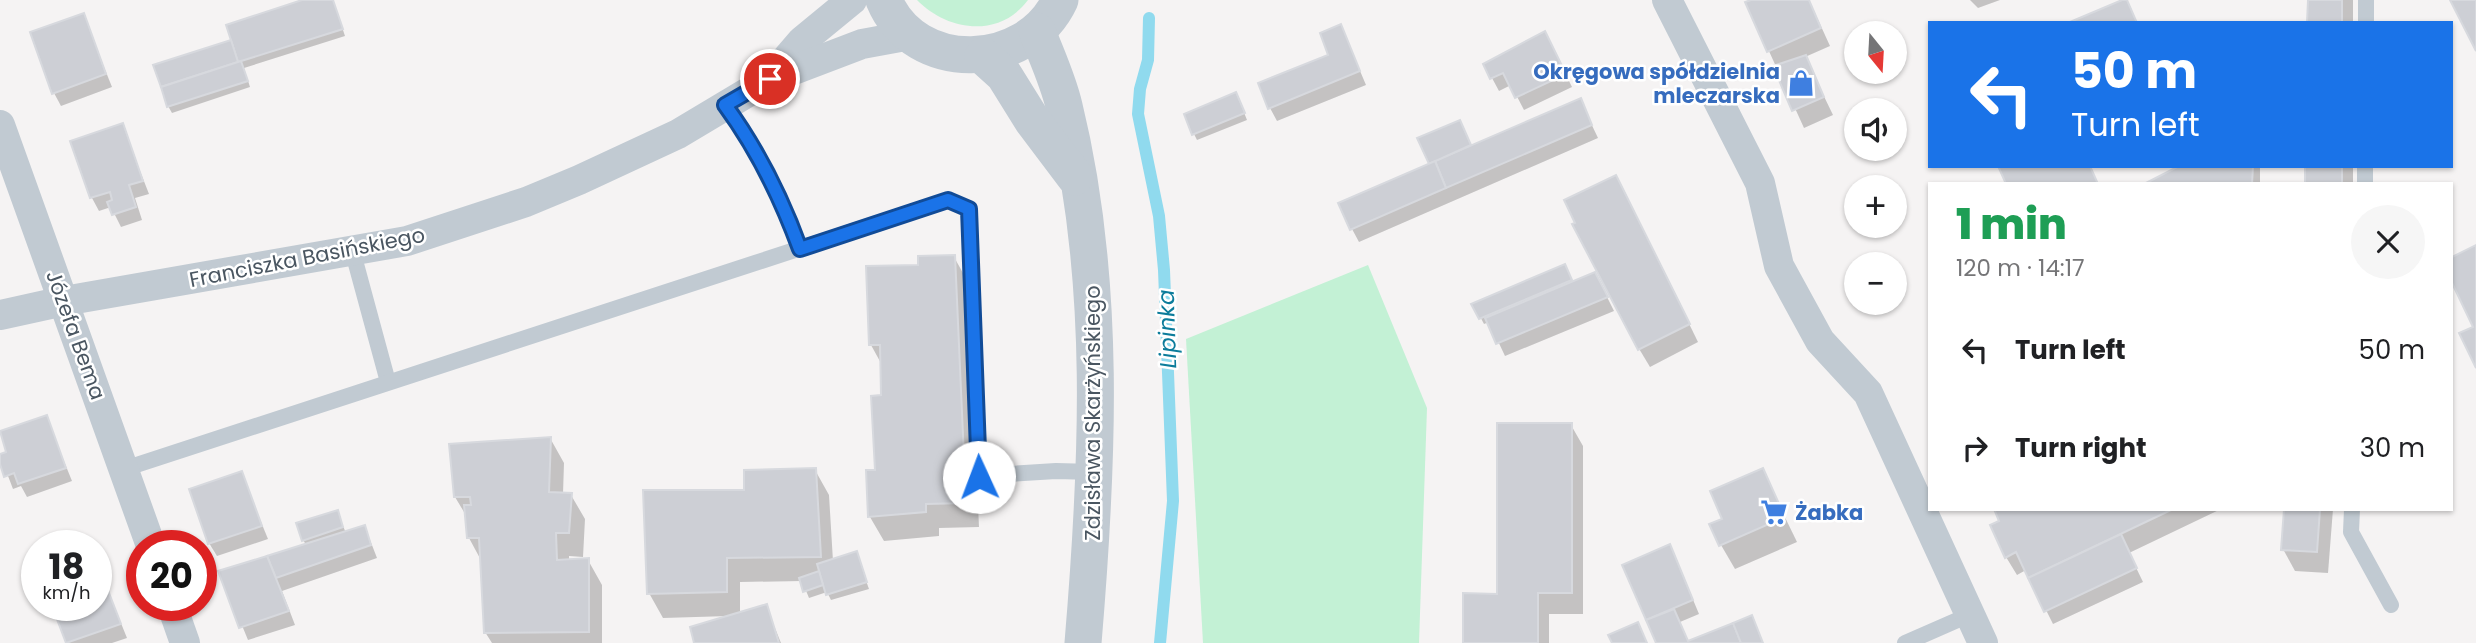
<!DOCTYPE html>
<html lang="en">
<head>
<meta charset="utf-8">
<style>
  :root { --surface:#fff; --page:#f6f6f6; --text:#202124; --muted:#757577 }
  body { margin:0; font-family:Poppins,sans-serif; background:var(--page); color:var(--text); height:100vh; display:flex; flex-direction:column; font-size:26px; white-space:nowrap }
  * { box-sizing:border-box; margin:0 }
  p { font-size:23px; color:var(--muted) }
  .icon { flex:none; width:38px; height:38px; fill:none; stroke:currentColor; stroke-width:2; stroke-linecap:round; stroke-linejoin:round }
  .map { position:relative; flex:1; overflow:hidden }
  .drawer { position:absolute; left:1928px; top:182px; width:525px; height:329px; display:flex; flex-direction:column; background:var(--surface); border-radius:0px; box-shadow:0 2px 5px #0004 }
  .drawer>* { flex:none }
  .top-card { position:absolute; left:1928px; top:21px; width:525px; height:147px; border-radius:0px; box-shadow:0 2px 5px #0004; background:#1a73e8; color:#fff; overflow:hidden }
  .needle { width:46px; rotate:162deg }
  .controls { position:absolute; left:1844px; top:21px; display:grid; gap:14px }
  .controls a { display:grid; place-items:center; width:63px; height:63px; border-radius:50%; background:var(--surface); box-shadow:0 2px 5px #0004; font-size:35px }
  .speed { position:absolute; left:21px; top:530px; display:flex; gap:14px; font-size:35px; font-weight:700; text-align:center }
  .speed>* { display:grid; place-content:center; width:91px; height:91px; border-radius:50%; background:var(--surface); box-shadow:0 2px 5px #0004; line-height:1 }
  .speed small { font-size:18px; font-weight:400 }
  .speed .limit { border:10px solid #d22; background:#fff; color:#111 }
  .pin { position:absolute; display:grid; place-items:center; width:60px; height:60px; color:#fff; margin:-30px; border:4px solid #fff; border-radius:50%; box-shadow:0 2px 7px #0007 }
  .me { position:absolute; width:77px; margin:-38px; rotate:358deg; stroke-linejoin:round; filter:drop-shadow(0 0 5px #0008) }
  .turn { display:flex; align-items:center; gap:24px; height:147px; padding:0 28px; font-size:32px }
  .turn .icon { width:91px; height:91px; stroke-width:2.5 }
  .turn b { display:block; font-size:49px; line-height:60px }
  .round { display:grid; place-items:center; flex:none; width:74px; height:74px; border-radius:37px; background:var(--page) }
  .overview { display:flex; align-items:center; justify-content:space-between; height:119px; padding:0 28px }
  h1 { font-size:42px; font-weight:800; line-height:52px; color:#1e9e55 }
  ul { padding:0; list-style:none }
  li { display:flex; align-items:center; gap:21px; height:98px; padding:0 28px }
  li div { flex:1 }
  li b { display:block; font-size:26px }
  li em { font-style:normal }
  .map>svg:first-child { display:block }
  .green { fill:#c3f1d5 }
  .shadow { fill:#0003 }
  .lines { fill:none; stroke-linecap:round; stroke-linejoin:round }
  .stream { stroke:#90daee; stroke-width:12 }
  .building { fill:#cdcfd5; stroke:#d7d9de; stroke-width:2 }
  .service { stroke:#c1cad2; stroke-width:16 }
  .minor { stroke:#c1cad2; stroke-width:30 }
  .tertiary { stroke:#c1cad2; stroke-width:37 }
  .route-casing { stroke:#114b97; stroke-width:18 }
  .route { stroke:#1a73e8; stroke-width:12 }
  .labels { text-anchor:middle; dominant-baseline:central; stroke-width:5; stroke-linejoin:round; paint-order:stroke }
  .shop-label { font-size:21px; font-weight:bold; fill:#366cbe; stroke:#fff; text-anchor:end }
  .street-label { font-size:21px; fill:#4a5661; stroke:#fff }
  .water-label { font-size:23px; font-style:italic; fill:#0c7c9b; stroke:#fff }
</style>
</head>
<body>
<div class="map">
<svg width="2476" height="643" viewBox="0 0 2476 643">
  <rect width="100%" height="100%" fill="#f5f3f3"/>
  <!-- green -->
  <g class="green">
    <path d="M917,0H1028C999,39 947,31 917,0Z"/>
    <polygon points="1368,265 1427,408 1419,643 1203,643 1186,339"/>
  </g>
  <!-- shadow -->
  <g class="shadow">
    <polygon points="308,0 333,0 345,36 244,68 250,87 172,113 168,106 233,41"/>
    <polygon points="1755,0 1809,0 1830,46 1805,57 1833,115 1804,128 1747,3"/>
    <polygon points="1970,0 2000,0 1978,8"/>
    <polygon points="2310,0 2353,0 2353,23 2309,23"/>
    <polygon points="83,15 112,87 61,106 54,93"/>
    <polygon points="1341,26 1366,85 1277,121 1270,108 1330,56"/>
    <polygon points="1552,47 1572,87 1524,110 1511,85 1499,91 1485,65"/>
    <polygon points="1239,100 1247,120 1197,140 1194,134"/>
    <polygon points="1580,100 1598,138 1359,242 1352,229 1431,165 1463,129 1472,147"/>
    <polygon points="122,125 149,194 135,198 142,220 121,227 111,207 99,211 92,198 73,142"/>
    <polygon points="2181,166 2260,166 2260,184 2148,184"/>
    <polygon points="2307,166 2353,166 2353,184 2306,184"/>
    <polygon points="1626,195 1698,342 1650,367 1626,327 1592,254"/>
    <polygon points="954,257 968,282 979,527 939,528 939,536 884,541 870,517 883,397 882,365 871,345 920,267"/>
    <polygon points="1568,272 1572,283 1602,287 1614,311 1505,356 1489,322 1484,324 1474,305"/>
    <polygon points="46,417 72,481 27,497 21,486 13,489 0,455 8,453"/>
    <polygon points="1571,425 1583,446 1583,614 1549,614 1549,643 1465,643 1498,596"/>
    <polygon points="550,438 564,463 563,494 571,495 585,519 583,557 569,556 569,561 588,560 602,585 602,643 492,643 485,632 482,562 469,538 467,517 455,497"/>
    <polygon points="815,470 829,495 833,561 856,553 869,589 831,600 827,592 809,598 802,581 740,582 740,614 766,606 781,643 696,643 729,616 663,618 649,593 746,491"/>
    <polygon points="1762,470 1797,542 1735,569 1721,545 1724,519"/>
    <polygon points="241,473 268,539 217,556 209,543"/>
    <polygon points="1996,509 2221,509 2129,553 2143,582 2053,624 2026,570 2017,575 2006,557 1992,526 2002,521"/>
    <polygon points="2286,509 2333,509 2328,573 2295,571 2283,549"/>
    <polygon points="337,512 346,533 365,527 377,558 282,591 295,625 248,640 220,572 307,546 303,540"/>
    <polygon points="1676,559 1699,614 1680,622 1689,643 1758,643 1657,643 1624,565"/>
    <polygon points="97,564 127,638 112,643 67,643 54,606 96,606"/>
  </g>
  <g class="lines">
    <!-- stream -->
    <polyline class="stream" points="1149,18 1148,60 1140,89 1138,114 1159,216 1164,270 1173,501 1160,643"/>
  </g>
  <!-- building -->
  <g class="building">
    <polygon points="302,0 333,0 343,29 238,62 226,25"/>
    <polygon points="1751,0 1809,0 1821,28 1767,52 1745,2"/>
    <polygon points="2122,0 2127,0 2137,23 2070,22"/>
    <polygon points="2308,0 2342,0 2342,23 2307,23"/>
    <polygon points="2450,0 2476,0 2476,51"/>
    <polygon points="84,13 106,74 52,94 30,32"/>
    <polygon points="1341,24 1360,71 1268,109 1258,83 1328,55 1320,33"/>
    <polygon points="1545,31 1566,74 1515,98 1503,73 1490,79 1483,64"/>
    <polygon points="231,40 238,62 161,87 153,65"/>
    <polygon points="1806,55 1824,97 1792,111 1773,66"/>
    <polygon points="241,61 248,81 167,107 161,87"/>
    <polygon points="1236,92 1245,113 1192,135 1184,114"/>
    <polygon points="1581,98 1592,125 1446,188 1435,161"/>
    <polygon points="1460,120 1471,145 1429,164 1417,138"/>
    <polygon points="123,123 143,181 129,185 136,207 112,215 107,202 112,200 110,192 90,198 70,141"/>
    <polygon points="1435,161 1446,188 1350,230 1338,203"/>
    <polygon points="1998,166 2090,166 2098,184 2006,184"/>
    <polygon points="2179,166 2253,166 2252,184 2144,184"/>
    <rect x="2305" y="166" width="37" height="18"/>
    <polygon points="1616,175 1690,324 1638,350 1572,224 1575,223 1564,200"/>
    <polygon points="2476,245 2476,368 2459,333 2473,327 2452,283 2452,257"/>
    <polygon points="955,255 966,503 926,504 926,512 868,517 866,470 875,470 871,396 881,395 880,345 869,345 866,266 918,265 918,256"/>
    <polygon points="1565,264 1572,280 1479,319 1471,304"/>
    <polygon points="1595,272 1608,297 1496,344 1485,318"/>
    <polygon points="47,415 66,468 18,484 14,473 4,477 0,464 0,454 6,452 0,431"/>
    <polygon points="1497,423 1572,423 1572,593 1538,593 1538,643 1463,643 1463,593 1497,594"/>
    <polygon points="551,437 549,492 572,493 569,533 556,533 557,560 589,558 589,632 484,633 479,538 467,538 464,505 471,505 470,497 454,497 449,444"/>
    <polygon points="816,468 821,557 727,558 727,592 647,594 643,490 744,490 744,470"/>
    <polygon points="1763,468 1785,517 1719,546 1709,524 1722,519 1710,491"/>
    <polygon points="242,471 262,526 208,544 189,489"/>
    <polygon points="1994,509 2173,509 2028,578 2016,552 2005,558 1990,525 1999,521"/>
    <polygon points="2284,509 2320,509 2317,552 2281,550"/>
    <polygon points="338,510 343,527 302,541 296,523"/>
    <polygon points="365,525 371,545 276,578 267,556"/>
    <polygon points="2121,534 2137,568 2044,612 2028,578"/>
    <polygon points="1670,544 1693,600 1646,620 1622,565"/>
    <polygon points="857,551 867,582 826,595 817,564"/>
    <polygon points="267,556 289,611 239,628 218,571"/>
    <polygon points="97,562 121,624 66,643 52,606 96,606"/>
    <polygon points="819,571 823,585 803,592 799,578"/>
    <polygon points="767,604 779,643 694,643 690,627"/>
    <polygon points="1674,609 1688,641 1733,623 1741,643 1656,643 1646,620"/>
    <polygon points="1752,615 1763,643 1741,643 1733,623"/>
    <polygon points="1638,622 1647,643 1612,643 1608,635"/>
  </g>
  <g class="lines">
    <!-- service -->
    <g class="service">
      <polyline points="2366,23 2366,0"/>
      <path d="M725,105C758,150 781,197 800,249"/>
      <polyline points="2365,184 2365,166"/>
      <polyline points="353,253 388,382"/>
      <polyline points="124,469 948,200 969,209 979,476 1056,471 1094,472"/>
      <polyline points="2352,509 2351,532 2391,605"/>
      <polyline points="1905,643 1969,615"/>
    </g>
    <!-- minor -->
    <g class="minor">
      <polyline points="1667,0 1760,183 1779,266 1820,341 1868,393 1983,643"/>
      <polyline points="772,76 802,41 852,0"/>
      <polyline points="0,125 151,546"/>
      <polyline points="0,315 64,301 407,241 526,202 579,180 678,134 770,79 862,44 911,35"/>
      <polyline points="172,606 185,643"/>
    </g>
    <!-- tertiary -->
    <g class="tertiary">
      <path d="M884,0C915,75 1027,71 1060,0"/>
      <path d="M1037,31C1046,55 1058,80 1064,106C1107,281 1098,465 1083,643"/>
      <polyline points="983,56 1004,75 1032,120 1075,177"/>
    </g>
  </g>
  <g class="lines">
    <defs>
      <path id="route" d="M770,79L725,105C758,150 781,197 800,249L948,200L969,209L979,477"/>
    </defs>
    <!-- route casing -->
    <use href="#route" class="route-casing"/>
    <!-- route -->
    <use href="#route" class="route"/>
  </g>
  <!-- icons -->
  <defs>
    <symbol id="shop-bare" viewBox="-9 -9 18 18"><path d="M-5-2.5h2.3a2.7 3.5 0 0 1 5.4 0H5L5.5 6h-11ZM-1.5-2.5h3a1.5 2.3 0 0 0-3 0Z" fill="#3f7fe0" stroke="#fff" stroke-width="2.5" paint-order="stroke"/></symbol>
    <symbol id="supermarket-bare" viewBox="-9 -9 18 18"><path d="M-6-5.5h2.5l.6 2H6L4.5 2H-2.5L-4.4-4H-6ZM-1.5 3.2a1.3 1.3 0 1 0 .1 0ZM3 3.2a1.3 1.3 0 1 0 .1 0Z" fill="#3f7fe0" stroke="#fff" stroke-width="2.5" paint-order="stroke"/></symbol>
  </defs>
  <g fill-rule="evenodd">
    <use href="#shop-bare" x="1782" y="64" width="38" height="38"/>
    <use href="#supermarket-bare" x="1755" y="493" width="38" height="38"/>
  </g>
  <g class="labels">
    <!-- shop labels -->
    <g class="shop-label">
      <text x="1780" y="71">Okręgowa spółdzielnia<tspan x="1780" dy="24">mleczarska</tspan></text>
      <text x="1795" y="512" text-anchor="start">Żabka</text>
    </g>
    <!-- street labels -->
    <g class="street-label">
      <text transform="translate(307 257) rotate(-11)">Franciszka Basińskiego</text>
      <text transform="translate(76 335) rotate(70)">Józefa Bema</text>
      <text transform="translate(1092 413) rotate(-90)">Zdzisława Skarżyńskiego</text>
    </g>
    <!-- water labels -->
    <g class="water-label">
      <text transform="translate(1167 329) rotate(-92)">Lipinka</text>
    </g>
  </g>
</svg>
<div class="controls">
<a><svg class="needle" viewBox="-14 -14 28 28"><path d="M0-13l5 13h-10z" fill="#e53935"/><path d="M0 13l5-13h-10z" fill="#757577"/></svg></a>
<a><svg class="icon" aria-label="sound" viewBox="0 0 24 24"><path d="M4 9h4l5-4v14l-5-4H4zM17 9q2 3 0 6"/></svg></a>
<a>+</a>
<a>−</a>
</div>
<div class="speed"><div>18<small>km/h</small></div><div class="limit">20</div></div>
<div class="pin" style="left:770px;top:79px;background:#d93025"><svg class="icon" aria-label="arrive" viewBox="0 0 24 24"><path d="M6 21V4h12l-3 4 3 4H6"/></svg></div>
<svg class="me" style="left:979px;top:477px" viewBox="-20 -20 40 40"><circle r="19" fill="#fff"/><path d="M0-13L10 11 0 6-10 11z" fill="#1a73e8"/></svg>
<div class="top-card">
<div class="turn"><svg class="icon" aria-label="left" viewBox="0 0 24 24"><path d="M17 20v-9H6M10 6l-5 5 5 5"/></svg><div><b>50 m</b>Turn left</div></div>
</div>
<section class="drawer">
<div class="overview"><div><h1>1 min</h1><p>120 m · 14:17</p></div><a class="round"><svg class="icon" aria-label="close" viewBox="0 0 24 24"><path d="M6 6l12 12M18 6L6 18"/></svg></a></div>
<ul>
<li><svg class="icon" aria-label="left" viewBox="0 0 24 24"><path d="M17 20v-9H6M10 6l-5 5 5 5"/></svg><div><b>Turn left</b></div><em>50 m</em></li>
<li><svg class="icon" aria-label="right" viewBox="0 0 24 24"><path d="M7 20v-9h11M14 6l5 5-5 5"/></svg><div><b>Turn right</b></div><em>30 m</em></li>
</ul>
</section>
</div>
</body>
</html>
